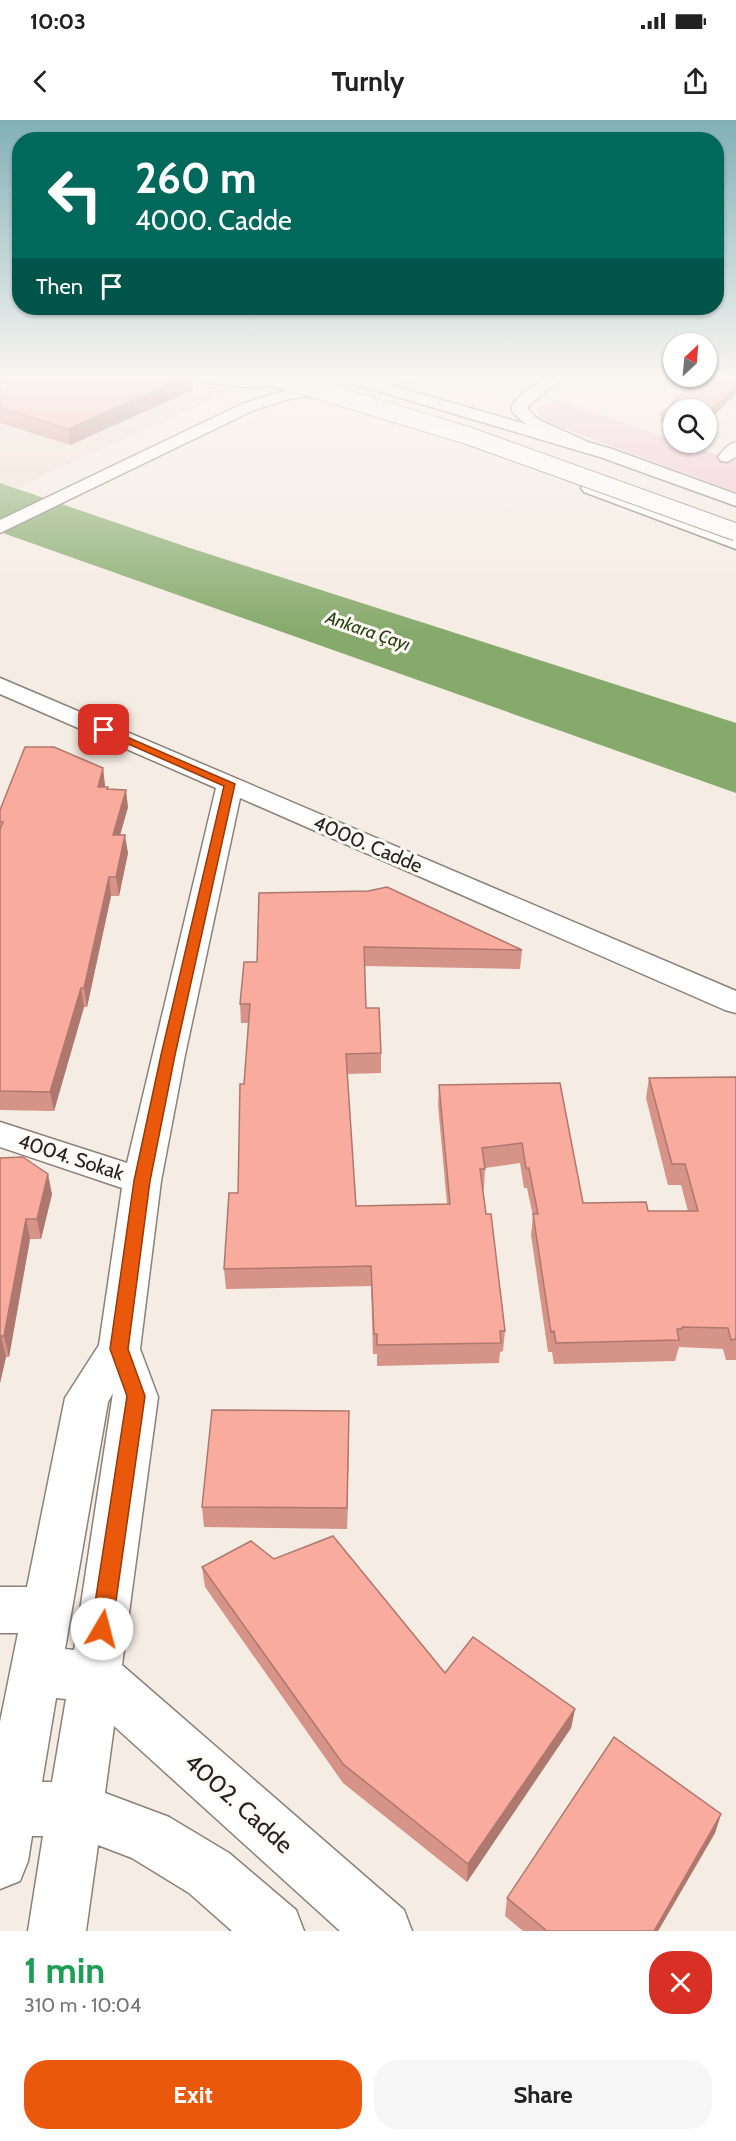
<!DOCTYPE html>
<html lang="en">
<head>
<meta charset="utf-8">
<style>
  :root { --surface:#fff; --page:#f6f6f6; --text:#222; --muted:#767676; --accent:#ea580c }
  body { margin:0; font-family:Cabin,sans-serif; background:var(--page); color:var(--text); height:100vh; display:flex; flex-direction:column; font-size:22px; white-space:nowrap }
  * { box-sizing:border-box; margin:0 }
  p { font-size:20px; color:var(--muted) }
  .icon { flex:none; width:33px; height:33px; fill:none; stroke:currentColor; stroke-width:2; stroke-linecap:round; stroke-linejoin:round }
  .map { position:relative; height:1811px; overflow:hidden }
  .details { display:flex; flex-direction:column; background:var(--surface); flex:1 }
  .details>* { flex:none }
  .top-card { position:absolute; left:12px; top:12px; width:712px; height:183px; border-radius:24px; box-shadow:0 2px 4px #0004; background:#00695c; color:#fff; overflow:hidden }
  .needle { width:39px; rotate:26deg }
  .tools { position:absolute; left:663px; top:213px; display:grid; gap:12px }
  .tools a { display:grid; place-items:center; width:54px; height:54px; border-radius:50%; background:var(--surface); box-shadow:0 2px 4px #0004; font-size:30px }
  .pin { position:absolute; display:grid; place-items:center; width:51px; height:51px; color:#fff; margin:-26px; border-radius:12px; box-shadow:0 3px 9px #0006 }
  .me { position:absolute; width:66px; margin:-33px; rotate:8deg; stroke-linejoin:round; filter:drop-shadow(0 0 4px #0008) }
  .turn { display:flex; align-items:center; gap:21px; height:126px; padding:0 24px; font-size:27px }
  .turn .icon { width:78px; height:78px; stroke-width:2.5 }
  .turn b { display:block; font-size:42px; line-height:51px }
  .then { display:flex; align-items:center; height:57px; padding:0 24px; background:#0003; gap:12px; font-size:22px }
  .round { display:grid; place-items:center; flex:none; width:63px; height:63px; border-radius:24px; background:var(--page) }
  .overview { display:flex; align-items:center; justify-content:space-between; height:102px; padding:0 24px }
  h1 { font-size:36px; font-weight:700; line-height:45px; color:#1e9e55 }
  .button { display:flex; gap:12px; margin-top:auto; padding:12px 24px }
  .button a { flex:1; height:69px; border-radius:24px; background:var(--accent); color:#fff; font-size:24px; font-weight:700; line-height:69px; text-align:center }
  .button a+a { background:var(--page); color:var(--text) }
  .status { display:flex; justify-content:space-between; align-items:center; height:42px; padding:0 30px; background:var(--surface); direction:ltr }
  .status svg { height:16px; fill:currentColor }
  header { display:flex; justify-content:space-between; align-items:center; height:78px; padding:0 24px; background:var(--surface); font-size:27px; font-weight:700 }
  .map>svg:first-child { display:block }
  .built { fill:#efdfd1 }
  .green { fill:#f3c2d3 }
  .water { fill:#86aa6c }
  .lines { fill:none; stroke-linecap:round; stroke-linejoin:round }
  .minor-casing { stroke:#8a8179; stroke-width:3 }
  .major-casing { stroke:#8a8179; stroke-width:3 }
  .highway-casing { stroke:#8a8179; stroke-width:3 }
  .minor { fill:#fff; fill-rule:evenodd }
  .major { fill:#fff; fill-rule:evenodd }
  .highway { fill:#fff; fill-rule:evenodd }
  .highway-bridge-casing { stroke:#8a8179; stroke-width:19; stroke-linecap:butt }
  .highway-bridge { stroke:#fff; stroke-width:17 }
  .wall { fill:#d69388 }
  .shaded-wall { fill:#ae786f }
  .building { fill:#f9ab9e; stroke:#ae786f; stroke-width:1.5 }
  .route { fill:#ea580c; stroke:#983908; stroke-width:1.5 }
  .labels { text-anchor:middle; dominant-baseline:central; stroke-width:6; stroke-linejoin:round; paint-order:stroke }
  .far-water-label { font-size:18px; font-style:italic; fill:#273f12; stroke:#fefaf6 }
  .street-label { font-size:20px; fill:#25221f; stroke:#fefaf6 }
  .near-street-label { font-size:24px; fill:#25221f; stroke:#fefaf6 }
</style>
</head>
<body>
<div class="status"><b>10:03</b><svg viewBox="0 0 49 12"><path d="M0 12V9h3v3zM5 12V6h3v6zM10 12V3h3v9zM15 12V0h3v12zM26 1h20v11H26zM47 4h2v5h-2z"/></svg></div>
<header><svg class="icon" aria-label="back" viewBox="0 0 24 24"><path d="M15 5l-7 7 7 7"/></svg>Turnly<svg class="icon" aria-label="share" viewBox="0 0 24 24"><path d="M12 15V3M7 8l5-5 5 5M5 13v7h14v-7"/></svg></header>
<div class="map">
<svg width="736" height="1811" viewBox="0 0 736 1811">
  <rect width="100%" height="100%" fill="#f5ece3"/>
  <!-- built -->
  <polygon class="built" points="0,257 164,257 235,269 16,368 0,363"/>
  <!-- green -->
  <polygon class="green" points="558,280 673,320 674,322 681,323 736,341 736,372 544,301 535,288"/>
  <!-- water -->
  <polygon class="water" points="0,363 190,428 736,603 736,673 0,412"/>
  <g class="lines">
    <defs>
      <g id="minor">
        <path d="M196,257H276L281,261C269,273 214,264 198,260Z"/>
        <polygon points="307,267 312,269 315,272 312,275 285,280 254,290 0,413 0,400 242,284 276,273"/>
        <path d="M736,322V337L727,342L721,341L718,337C723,330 728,324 736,322Z"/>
        <path d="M0,558L736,871V893L725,890L240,678L185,935L161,1061L140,1229L158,1277L122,1545L404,1790L412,1811H340L114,1606L105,1673L169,1697L229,1733L296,1790L304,1811H232L189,1773L132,1738L98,1725L86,1811H28L43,1716H32L28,1741L20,1761L0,1769V1602L18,1513H0V1467H27L65,1278L99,1225L122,1068L0,1027V1002L127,1043L216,668L0,574ZM113,1273L74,1530L65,1529L108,1282ZM56,1578L66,1579L52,1662H42Z"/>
      </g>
      <g id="major">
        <polygon points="365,257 422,257 415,262 362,267 354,262 357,259"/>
        <path d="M547,257H564L528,286V290L539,300L586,321L588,325L586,329C569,333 522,305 512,291V285L523,273Z"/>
      </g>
      <g id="highway">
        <polygon points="251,257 275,257 316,270 319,273 311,278 253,260"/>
        <polygon points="338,257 362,257 612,329 736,374 736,386 600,337 340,260"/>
        <polygon points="590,363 736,416 736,429 584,372 581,368 584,364"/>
      </g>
    </defs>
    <!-- minor casing -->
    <use href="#minor" class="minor-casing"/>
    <!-- major casing -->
    <use href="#major" class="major-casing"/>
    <!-- highway casing -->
    <use href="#highway" class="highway-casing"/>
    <!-- minor -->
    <use href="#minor" class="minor"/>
    <!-- major -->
    <use href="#major" class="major"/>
    <!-- highway -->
    <use href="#highway" class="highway"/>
    <defs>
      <polyline id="highway-bridge" points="275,257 469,316 736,412"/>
    </defs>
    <!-- highway-bridge casing -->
    <use href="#highway-bridge" class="highway-bridge-casing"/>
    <!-- highway-bridge -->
    <use href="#highway-bridge" class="highway-bridge"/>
  </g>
  <!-- wall -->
  <g class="wall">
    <polygon points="0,257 193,270 70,325 0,303"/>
    <polygon points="673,281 706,290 674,290 674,305 660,303 661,294 672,284"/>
    <polygon points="103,648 105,667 108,667 108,669 128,687 120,715 128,733 119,776 111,776 87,887 84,887 54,991 0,990 0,690"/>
    <polygon points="259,773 522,830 520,849 365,846 366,888 381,933 381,953 347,954 356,1086 447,1084 438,985 439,965 560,963 583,1083 648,1091 688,1091 681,1065 668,1065 646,978 649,958 736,957 736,1240 726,1240 723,1229 679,1227 675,1241 554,1244 552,1232 548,1232 531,1115 533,1096 527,1068 524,1068 520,1043 485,1048 484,1069 483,1069 486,1094 505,1211 503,1231 500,1232 499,1243 377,1246 377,1234 373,1234 371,1166 226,1169 224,1149 238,1073 248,903 241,903 240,884 257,842"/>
    <polygon points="0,1038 52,1074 41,1119 30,1119 9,1237 6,1237 0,1263"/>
    <polygon points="349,1291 347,1409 204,1407 202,1387"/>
    <polygon points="274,1439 445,1553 575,1589 571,1608 467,1762 343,1663 205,1467 202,1447"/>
    <polygon points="721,1694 715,1713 658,1811 523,1811 505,1796 507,1778"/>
  </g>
  <!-- shaded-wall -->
  <g class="shaded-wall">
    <polygon points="186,257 192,257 193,270 70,325 68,309"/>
    <polygon points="736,267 736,274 706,303 706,295"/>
    <polygon points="103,648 105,666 100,684 98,667"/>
    <polygon points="126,670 128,687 115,733 113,715"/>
    <polygon points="125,715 128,733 119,776 116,757"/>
    <polygon points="109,757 111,776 87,887 84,868"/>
    <polygon points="81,868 84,887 54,991 50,972"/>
    <polygon points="48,1054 52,1074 41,1119 37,1099"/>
    <polygon points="26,1099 30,1119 9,1237 4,1216"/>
    <polygon points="1,1216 6,1237 0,1263 0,1219"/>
    <polygon points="349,1291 349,1312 347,1409 347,1388"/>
    <polygon points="575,1589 571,1608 467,1762 468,1744"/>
    <polygon points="721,1694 715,1713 658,1811 654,1811"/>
  </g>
  <!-- building -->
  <g class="building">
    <polygon points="0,257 186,257 68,309 0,288"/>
    <polygon points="700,257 736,257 736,267 706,295 706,290 674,290 674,296 661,294 675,281 673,281"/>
    <polygon points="25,627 54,627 103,648 98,667 108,667 107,669 126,670 113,715 125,715 116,757 109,757 84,868 81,868 50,972 0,971 0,709 3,702 0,702 0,690"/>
    <polygon points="387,767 522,830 364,827 366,888 379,888 381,933 346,934 356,1086 450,1084 439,965 560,963 583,1083 646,1082 648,1091 698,1091 685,1044 672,1044 649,958 736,957 736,1219 731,1220 728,1208 682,1207 682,1209 677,1209 679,1220 556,1223 554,1211 551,1212 533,1094 538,1094 529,1048 526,1048 522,1023 482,1028 485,1049 480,1049 486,1094 491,1094 505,1211 500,1211 501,1223 377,1225 377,1214 374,1214 371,1146 224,1149 229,1073 238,1073 240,964 244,964 250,884 240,884 244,842 257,842 259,773 368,771"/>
    <polygon points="23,1037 48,1054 37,1099 26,1099 4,1216 1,1216 0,1219 0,1038"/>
    <polygon points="212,1290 349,1291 347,1388 202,1387"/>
    <polygon points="333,1416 445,1553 473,1517 575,1589 468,1744 343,1644 202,1447 251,1421 274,1439"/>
    <polygon points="614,1617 721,1694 654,1811 547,1811 507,1778"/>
  </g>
  <!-- sky -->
  <linearGradient id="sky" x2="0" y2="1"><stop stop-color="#81b0b6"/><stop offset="0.5" stop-color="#faf6f2"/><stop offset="1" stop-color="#faf6f2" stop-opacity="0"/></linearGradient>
  <rect width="736" height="511" fill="url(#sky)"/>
  <!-- route -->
  <polygon class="route" points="104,607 235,664 175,935 150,1061 128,1229 145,1276 112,1509 109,1516 102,1519 94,1516 91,1509 127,1276 110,1229 134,1061 161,935 224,666 101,612 101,608"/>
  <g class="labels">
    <!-- far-water labels -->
    <g class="far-water-label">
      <text transform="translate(368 511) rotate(19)">Ankara Çayı</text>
    </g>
    <!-- street labels -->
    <g class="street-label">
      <text transform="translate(368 724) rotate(23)">4000. Cadde</text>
      <text transform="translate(71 1037) rotate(18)">4004. Sokak</text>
    </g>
    <!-- near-street labels -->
    <g class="near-street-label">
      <text transform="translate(239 1683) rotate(42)">4002. Cadde</text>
    </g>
  </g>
</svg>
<div class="tools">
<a><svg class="needle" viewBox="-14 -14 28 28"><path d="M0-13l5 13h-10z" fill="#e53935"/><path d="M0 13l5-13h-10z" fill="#767676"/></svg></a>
<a><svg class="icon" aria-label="search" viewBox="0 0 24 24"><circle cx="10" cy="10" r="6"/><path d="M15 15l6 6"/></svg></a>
</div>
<div class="pin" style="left:104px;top:610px;background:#d93025"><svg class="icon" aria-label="arrive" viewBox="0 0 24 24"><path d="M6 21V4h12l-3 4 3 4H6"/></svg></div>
<svg class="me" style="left:102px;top:1509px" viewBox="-20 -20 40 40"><circle r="19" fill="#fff"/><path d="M0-13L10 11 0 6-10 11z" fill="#ea580c"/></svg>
<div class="top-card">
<div class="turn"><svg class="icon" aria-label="left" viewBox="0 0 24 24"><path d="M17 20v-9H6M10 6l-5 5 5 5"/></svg><div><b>260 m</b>4000. Cadde</div></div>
<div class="then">Then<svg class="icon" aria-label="arrive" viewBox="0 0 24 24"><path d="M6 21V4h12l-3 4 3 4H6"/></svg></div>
</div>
</div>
<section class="details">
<div class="overview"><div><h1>1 min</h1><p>310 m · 10:04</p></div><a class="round" style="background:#d93025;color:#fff"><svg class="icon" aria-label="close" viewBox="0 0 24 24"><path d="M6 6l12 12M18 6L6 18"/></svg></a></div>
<div class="button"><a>Exit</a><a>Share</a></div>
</section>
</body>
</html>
